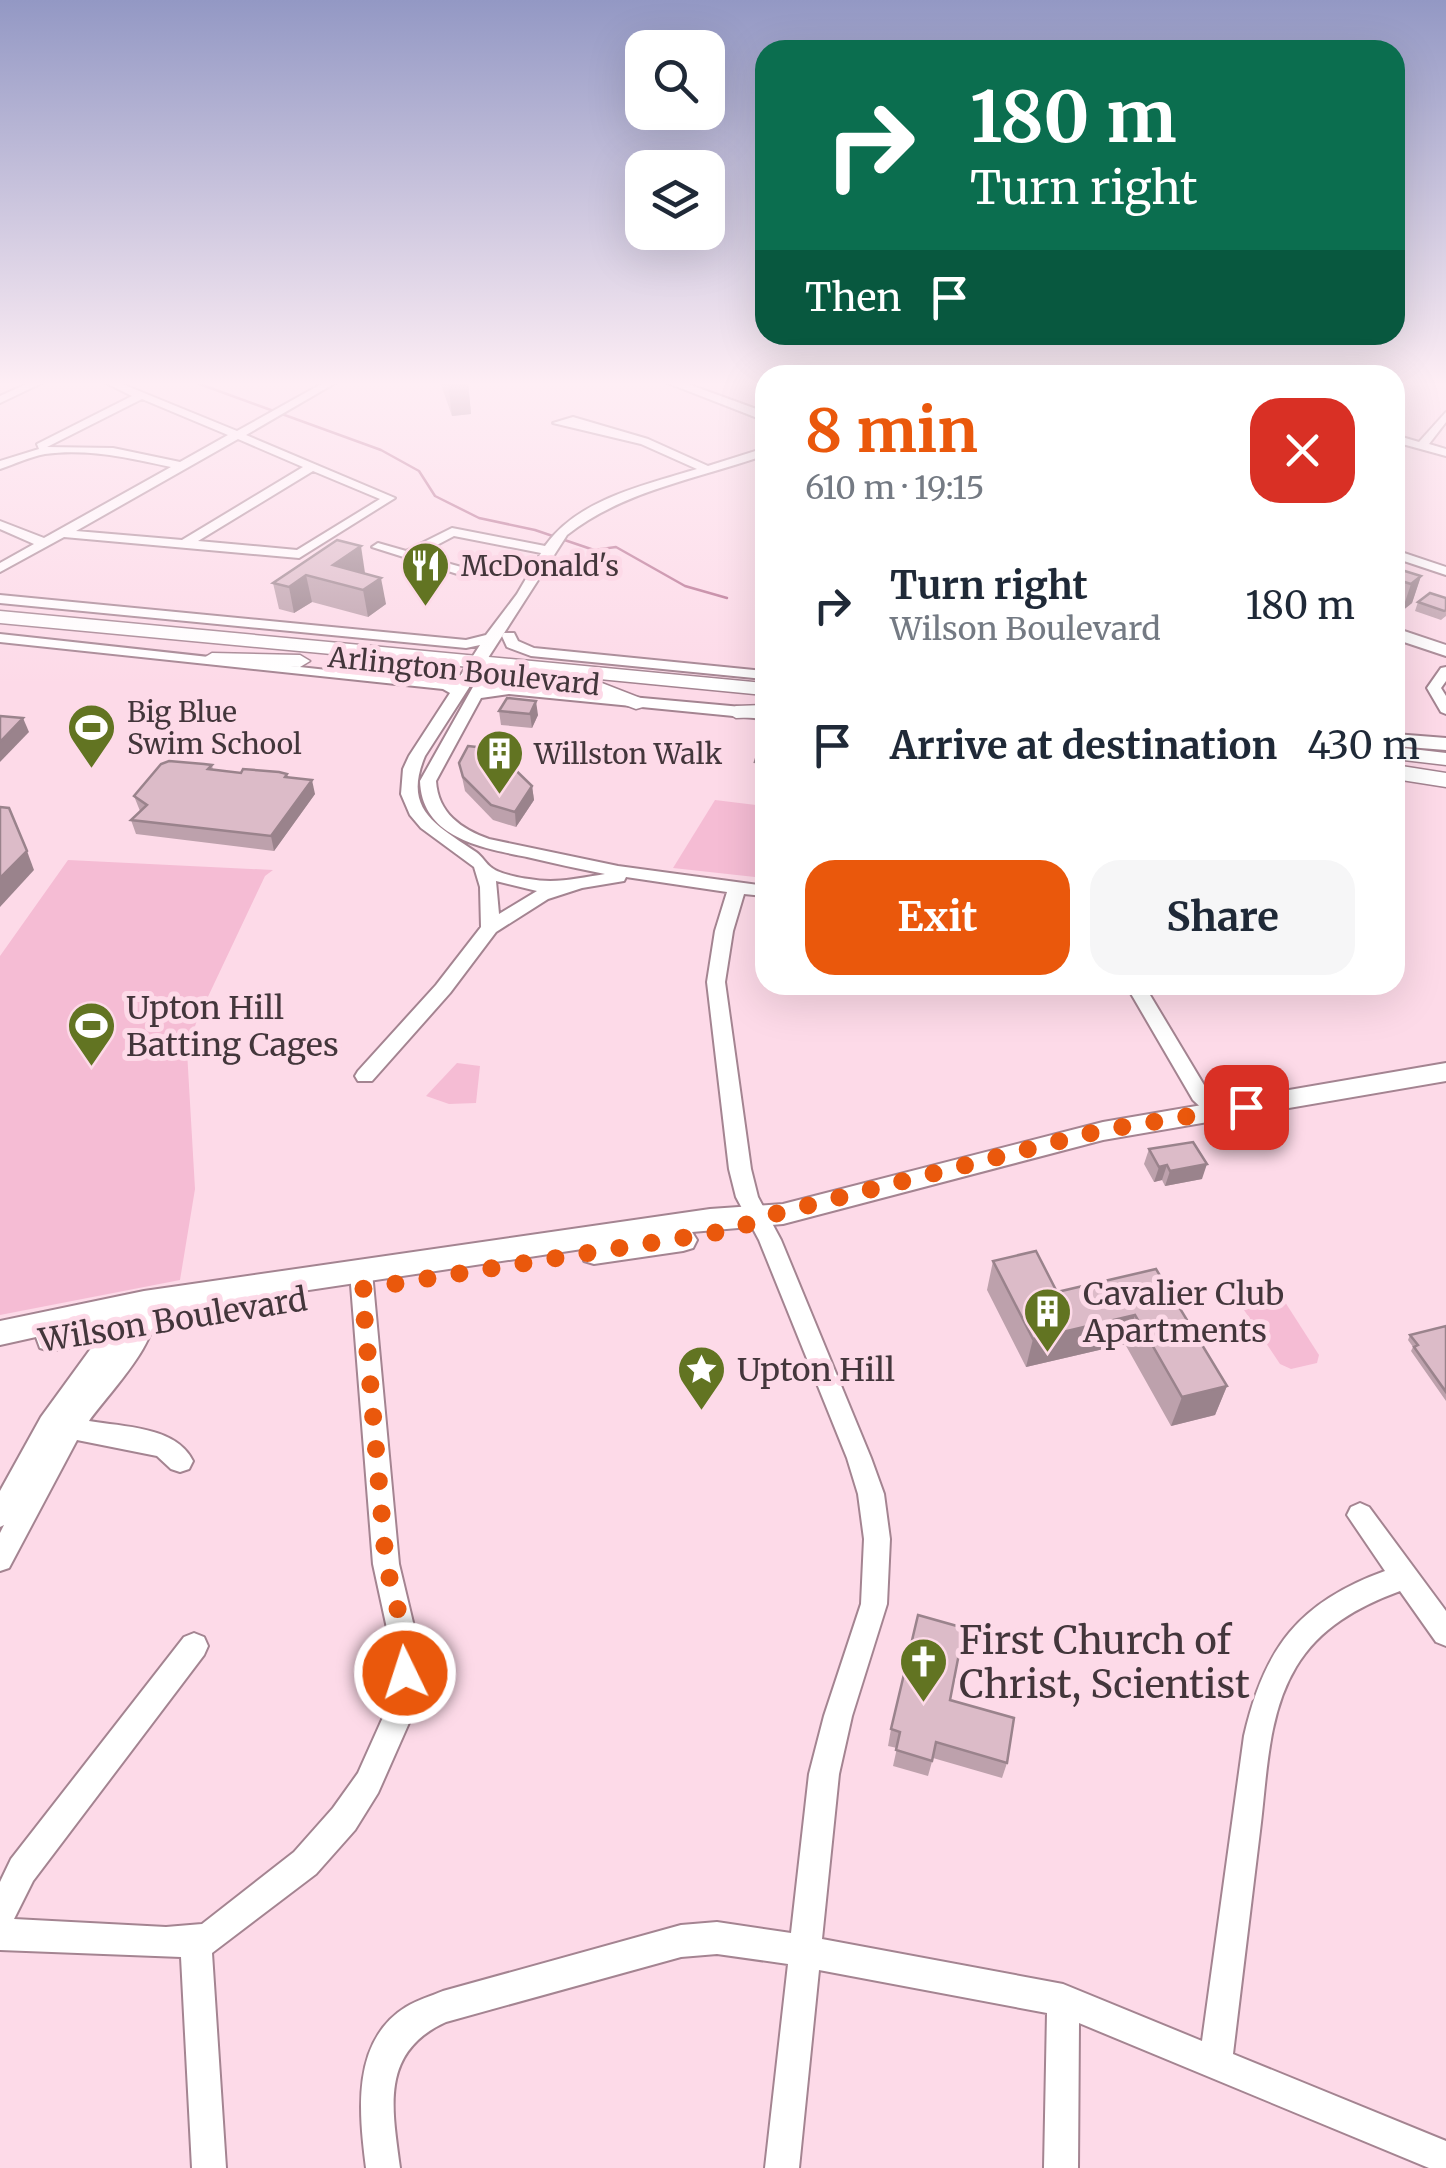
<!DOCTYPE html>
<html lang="en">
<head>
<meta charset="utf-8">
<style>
  :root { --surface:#fff; --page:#f6f6f7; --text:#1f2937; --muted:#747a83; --accent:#ea580c }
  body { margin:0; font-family:Merriweather,serif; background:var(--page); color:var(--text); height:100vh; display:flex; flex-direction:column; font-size:38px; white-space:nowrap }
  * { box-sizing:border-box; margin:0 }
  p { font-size:32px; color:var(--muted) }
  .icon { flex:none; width:55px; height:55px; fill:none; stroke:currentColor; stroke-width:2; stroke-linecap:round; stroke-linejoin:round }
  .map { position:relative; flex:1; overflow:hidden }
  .panel { position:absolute; left:755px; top:365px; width:650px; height:630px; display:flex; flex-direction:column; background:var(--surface); border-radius:30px; box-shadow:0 10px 40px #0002 }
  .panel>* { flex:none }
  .guide { position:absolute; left:755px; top:40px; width:650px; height:305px; border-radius:30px; box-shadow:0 10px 40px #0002; background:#0b6e4f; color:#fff; overflow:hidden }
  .tools { position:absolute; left:625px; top:30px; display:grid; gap:20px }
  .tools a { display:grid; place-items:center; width:100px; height:100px; border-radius:20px; background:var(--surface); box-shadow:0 10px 40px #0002; font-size:50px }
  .pin { position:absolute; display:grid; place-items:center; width:85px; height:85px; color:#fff; margin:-42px; border-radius:20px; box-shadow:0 5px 15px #0006 }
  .me { position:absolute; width:110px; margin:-55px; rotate:356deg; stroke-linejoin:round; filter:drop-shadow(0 0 8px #0008) }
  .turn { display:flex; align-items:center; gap:35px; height:210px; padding:0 50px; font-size:45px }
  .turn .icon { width:130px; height:130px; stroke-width:2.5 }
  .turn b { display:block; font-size:70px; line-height:85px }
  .then { display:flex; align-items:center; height:95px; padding:0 50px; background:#0003; gap:20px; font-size:38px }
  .round { display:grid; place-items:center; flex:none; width:105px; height:105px; border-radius:30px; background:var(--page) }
  .head { display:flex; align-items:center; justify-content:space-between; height:170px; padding:0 50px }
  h1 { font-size:60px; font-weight:700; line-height:75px; color:var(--accent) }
  .primary-button { display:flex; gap:20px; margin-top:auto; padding:20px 50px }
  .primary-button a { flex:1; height:115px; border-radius:30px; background:var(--accent); color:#fff; font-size:40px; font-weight:700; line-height:115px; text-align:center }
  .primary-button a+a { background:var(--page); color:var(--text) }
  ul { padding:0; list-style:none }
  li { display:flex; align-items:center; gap:30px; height:140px; padding:0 50px }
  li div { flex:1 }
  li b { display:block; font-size:38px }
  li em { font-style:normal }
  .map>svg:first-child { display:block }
  .green { fill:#f5bcd4 }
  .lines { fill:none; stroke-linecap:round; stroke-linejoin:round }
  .stream { stroke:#b46d8d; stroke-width:2.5 }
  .minor-casing { stroke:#a48491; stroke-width:4 }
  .major-casing { stroke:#a48491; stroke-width:4 }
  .highway-casing { stroke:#a48491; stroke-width:3 }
  .minor { fill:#fff; fill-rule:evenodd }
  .major { fill:#fff; fill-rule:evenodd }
  .highway { fill:#fff; fill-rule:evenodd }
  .wall { fill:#bda1ac }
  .shaded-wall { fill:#9a838c }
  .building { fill:#dcbbc8; stroke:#9a838c; stroke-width:2.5 }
  .route { stroke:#ea580c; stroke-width:18; stroke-dasharray:0 32.4 }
  .labels { text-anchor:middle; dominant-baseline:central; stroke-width:10; stroke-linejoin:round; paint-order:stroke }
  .far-poi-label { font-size:28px; fill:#43363b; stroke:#fddae8; text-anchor:start }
  .far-street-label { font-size:28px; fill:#43363b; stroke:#fddae8 }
  .poi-label { font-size:32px; fill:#43363b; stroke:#fddae8; text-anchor:start }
  .street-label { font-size:32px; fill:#43363b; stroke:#fddae8 }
  .near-poi-label { font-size:38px; fill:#43363b; stroke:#fddae8; text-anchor:start }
</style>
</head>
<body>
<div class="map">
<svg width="1446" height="2168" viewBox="0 0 1446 2168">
  <rect width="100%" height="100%" fill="#fddae8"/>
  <!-- green -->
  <g class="green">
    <polygon points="715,800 765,806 765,878 673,868"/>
    <polygon points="68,860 273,870 265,876 197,1020 187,1051 195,1189 180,1280 0,1315 0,956"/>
    <polygon points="457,1063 480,1066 476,1103 449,1104 426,1096"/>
    <polygon points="1271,1296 1285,1302 1319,1355 1317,1363 1291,1369 1280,1364 1244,1310 1246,1301"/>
  </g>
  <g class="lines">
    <!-- stream -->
    <polyline class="stream" points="194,382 381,450 419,471 435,496 479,518 535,530 594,550 616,547 685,586 727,598"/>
    <defs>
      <g id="minor">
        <polygon points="31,382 44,382 0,403 0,396"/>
        <path d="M104,382H117L237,431L325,382H337L246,435L395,498L299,558L64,537L0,572V563L34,544L0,529V521L44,538L171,467C130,458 87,448 45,454C29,457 15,464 0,469V461L39,449L37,444L132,396ZM142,399L228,435L180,462L113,448L47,447ZM238,439L303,467L182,540L76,531ZM313,471L380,499L297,550L198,541Z"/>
        <polygon points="1446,412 1446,422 1429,444 1446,449 1446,456 1395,442 1395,435 1419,442"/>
        <path d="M573,417L648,439L708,466L765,448V455C699,479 624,490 567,535L425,756C402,810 437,825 476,852C482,856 486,864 492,868C500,874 520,878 529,879C556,884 579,878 605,874C579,869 553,863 527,857C482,848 422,838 420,781L487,662L499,665L487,688L509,686L765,709V719L509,694L481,698L436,781C438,813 461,829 489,839L618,866L765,886V896L744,894L733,931L725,982L751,1169L758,1197L781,1240L871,1458L884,1494L890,1539L887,1604L852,1716L839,1774L822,1939L1063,1984L1202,2041L1244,1736C1264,1648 1299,1602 1385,1571L1347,1515L1351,1507L1360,1503L1369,1507L1446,1611V1646L1436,1642L1400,1591C1359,1606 1319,1628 1296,1667C1267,1715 1267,1777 1260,1831C1251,1905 1242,1979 1233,2054L1446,2141V2168H1429L1079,2023L1078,2168H1044L1047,2013L819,1970L799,2168H765L788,1964L717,1954L681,1957L446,2022C380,2052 392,2107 400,2168H366C359,2113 351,2041 406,2007C417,2000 431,1996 443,1991L681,1925L717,1922L791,1933L809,1774L824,1716L861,1604L864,1539L858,1494L847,1458L759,1240L736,1197L729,1169L707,982L715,931L727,892L626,877L624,881L582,888L548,899L496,932L450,993L372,1081H358L355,1076L358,1071L436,985L481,927L480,887L474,867L421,828L410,815L401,794L403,769L409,756L450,693L443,689L0,642V634L455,684L480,645L466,648L0,603V595L466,640L486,635L517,594L541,553L454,536L418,555L472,570L474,573L467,577L372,547L378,543L406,551L452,528L545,546C578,499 645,485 697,469L641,444L553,423ZM496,881L537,891L499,914Z"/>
        <polygon points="1395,550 1446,567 1446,575 1395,558"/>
        <polygon points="504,633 514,633 518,641 534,648 765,671 765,679 531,656 507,647 502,636"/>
        <polygon points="1446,667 1446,681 1441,688 1446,696 1446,714 1441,712 1427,688 1441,668"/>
        <polygon points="1126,985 1144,985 1207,1090 1227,1111 1224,1116 1210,1116 1193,1100"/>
        <polygon points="361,1263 369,1266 372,1272 399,1564 421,1656 412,1716 378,1793 355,1830 316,1874 212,1953 226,2168 192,2168 181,1957 0,1950 0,1882 11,1859 184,1637 194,1633 204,1637 208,1646 204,1655 33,1881 14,1919 166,1927 202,1924 294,1852 333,1808 358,1773 384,1715 393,1656 373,1564 350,1272 353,1266"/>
        <path d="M145,1301L153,1303C167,1335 107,1395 89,1421C123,1427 176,1426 193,1461L189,1469L180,1472L171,1469L157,1456L77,1440L9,1568L0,1571V1533L4,1525L0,1527V1491L41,1417L116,1314L124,1312L133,1316L137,1303Z"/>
      </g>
      <g id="major">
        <polygon points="665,382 682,382 765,412 765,421"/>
        <polygon points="1395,628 1446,645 1446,656 1395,639"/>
        <polygon points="1395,734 1446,738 1446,750 1395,746"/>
        <polygon points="1446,1063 1446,1081 1103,1140 783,1224 692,1232 697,1240 693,1248 683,1251 594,1264 584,1261 582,1249 223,1303 227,1311 223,1319 213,1323 50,1351 40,1348 36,1337 0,1345 0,1321 144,1291 710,1209 783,1204 1103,1122"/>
      </g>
      <g id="highway">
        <polygon points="0,611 765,683 765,695 589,678 643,699 646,703 643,707 636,709 580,688 577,684 586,678 0,623"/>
        <polygon points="212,653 300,655 310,661 300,667 205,663 202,659"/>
        <polygon points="765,705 765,717 736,718 726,712 736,706"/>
        <polygon points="1395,747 1446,753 1446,765 1395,759"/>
        <polygon points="1395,765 1446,773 1446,787 1395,779"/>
      </g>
    </defs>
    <!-- minor casing -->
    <use href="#minor" class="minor-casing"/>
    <!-- major casing -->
    <use href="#major" class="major-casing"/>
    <!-- highway casing -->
    <use href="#highway" class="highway-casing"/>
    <!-- minor -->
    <use href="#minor" class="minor"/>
    <!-- major -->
    <use href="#major" class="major"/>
    <!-- highway -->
    <use href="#highway" class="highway"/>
  </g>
  <!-- wall -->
  <g class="wall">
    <polygon points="440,382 468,382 471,414 452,416"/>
    <polygon points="337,540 365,573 364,573 386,604 368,617 312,602 294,613 279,609 273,583"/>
    <polygon points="1395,568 1421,576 1412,603 1402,611 1395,609"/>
    <polygon points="1446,598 1446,616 1441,620 1415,611 1418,602"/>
    <polygon points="507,698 538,715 532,728 501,725 499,711"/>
    <polygon points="765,746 765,777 755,776 755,762"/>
    <polygon points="459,763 532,786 534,800 516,827 493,820 465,791"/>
    <polygon points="212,765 213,770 241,773 287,774 288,778 315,794 274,851 136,834 131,820 140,811 134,796"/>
    <polygon points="1149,1149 1202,1179 1165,1186 1162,1180 1154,1182 1144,1164"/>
    <polygon points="993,1261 1057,1292 1156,1269 1227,1386 1215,1415 1171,1426 1125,1344 1026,1367 987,1290"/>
    <polygon points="1446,1326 1446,1401 1411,1351 1413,1347 1408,1340 1410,1335"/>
    <polygon points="950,1700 1007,1763 1002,1778 933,1758 928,1776 893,1766 897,1748 888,1746 891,1729"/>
  </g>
  <!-- shaded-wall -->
  <g class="shaded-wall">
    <polygon points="448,382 468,382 471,414 452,416"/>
    <polygon points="361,546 365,573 346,586 333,565"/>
    <polygon points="306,575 312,602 294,613 289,587"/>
    <polygon points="1421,576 1412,603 1402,611 1411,584"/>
    <polygon points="381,578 386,604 368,617 363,590"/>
    <polygon points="536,701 538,715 532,728 530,714"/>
    <polygon points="23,718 29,732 0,762 0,742"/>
    <polygon points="312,780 315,794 274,851 271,836"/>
    <polygon points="532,786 534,800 516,827 515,812"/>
    <polygon points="27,851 34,870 0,907 0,878"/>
    <polygon points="1207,1164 1202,1179 1165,1186 1170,1171"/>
    <polygon points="1167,1165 1162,1180 1154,1182 1159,1167"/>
    <polygon points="1135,1315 1125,1344 1026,1367 1033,1339"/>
    <polygon points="1227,1386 1215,1415 1171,1426 1182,1397"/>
  </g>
  <!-- building -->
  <g class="building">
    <polygon points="337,540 361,546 333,565 381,578 363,590 306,575 289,587 273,583"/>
    <polygon points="1395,568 1421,576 1411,584 1395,579"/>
    <polygon points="1430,593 1446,598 1446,610 1444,611 1418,602"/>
    <polygon points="507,698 536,701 530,714 499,711"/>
    <polygon points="0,716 23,718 0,742"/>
    <polygon points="468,746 494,749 532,786 515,812 491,805 463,777 459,763"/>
    <polygon points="760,746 765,746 765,763 755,762"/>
    <polygon points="169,761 204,764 212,765 208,769 241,773 243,769 279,772 287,774 285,777 312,780 271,836 131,820 147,805 134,796 161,764"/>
    <polygon points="0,807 9,808 27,851 0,878"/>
    <polygon points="1193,1142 1207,1164 1170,1171 1167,1165 1159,1167 1149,1149"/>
    <polygon points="1036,1251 1057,1292 1156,1269 1227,1386 1182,1397 1135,1315 1033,1339 993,1261"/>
    <polygon points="1446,1326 1446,1392 1414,1347 1418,1345 1410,1335"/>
    <polygon points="918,1615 964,1628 950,1700 1014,1718 1007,1763 936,1742 932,1761 896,1750 900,1732 891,1729"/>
  </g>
  <!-- sky -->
  <linearGradient id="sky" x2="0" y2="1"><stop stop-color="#9398c4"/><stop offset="0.56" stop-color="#feeef5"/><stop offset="1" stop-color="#feeef5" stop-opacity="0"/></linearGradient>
  <rect width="1446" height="685" fill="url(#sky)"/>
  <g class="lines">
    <!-- route -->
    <polyline class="route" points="405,1673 404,1634 386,1564 362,1289 738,1229 759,1218 1103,1130 1246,1107"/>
  </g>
  <!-- icons -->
  <defs>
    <symbol id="restaurant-pin" viewBox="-11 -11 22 30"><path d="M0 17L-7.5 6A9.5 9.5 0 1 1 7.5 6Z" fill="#627422" stroke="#fddae8"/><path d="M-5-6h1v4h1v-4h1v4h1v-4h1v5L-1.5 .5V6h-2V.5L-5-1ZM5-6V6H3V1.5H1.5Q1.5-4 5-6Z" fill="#fff"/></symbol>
    <symbol id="stadium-pin" viewBox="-11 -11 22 30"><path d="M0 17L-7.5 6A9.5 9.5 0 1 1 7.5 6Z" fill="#627422" stroke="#fddae8"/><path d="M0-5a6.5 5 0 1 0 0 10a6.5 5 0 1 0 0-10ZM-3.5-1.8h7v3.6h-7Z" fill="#fff"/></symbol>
    <symbol id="building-pin" viewBox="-11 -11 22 30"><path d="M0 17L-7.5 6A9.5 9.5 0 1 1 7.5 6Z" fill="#627422" stroke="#fddae8"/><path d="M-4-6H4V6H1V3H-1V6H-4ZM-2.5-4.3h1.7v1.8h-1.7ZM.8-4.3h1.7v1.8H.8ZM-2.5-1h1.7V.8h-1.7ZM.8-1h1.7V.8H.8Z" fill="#fff"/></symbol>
    <symbol id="sight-pin" viewBox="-11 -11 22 30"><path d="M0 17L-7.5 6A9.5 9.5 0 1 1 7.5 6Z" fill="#627422" stroke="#fddae8"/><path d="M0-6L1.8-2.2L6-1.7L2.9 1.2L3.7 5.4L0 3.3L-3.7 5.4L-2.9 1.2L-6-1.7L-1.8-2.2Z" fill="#fff"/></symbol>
    <symbol id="church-pin" viewBox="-11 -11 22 30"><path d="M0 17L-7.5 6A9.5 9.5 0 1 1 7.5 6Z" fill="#627422" stroke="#fddae8"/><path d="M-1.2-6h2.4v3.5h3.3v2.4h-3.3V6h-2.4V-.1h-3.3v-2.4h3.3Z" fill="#fff"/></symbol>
  </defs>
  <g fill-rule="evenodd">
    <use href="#restaurant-pin" x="398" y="538" width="55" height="75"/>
    <use href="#stadium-pin" x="64" y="700" width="55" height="75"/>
    <use href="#building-pin" x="472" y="726" width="55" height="75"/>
    <use href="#stadium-pin" x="64" y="998" width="55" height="75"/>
    <use href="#building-pin" x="1020" y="1284" width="55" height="75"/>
    <use href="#sight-pin" x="674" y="1342" width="55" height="75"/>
    <use href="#church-pin" x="896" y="1634" width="55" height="75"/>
  </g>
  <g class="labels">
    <!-- far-poi labels -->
    <g class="far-poi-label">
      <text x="461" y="566">McDonald's</text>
      <text x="127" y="712">Big Blue<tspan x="127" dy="32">Swim School</tspan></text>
      <text x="534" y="754">Willston Walk</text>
    </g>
    <!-- far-street labels -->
    <g class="far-street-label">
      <text transform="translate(464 671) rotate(6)">Arlington Boulevard</text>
    </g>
    <!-- poi labels -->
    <g class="poi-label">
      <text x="126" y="1008">Upton Hill<tspan x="126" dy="37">Batting Cages</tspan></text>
      <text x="1083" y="1294">Cavalier Club<tspan x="1083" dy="37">Apartments</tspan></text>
      <text x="737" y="1370">Upton Hill</text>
    </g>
    <!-- street labels -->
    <g class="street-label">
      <text transform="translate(173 1320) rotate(-9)">Wilson Boulevard</text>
    </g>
    <!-- near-poi labels -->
    <g class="near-poi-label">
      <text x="959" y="1640">First Church of<tspan x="959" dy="44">Christ, Scientist</tspan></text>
    </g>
  </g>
</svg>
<div class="tools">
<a><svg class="icon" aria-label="search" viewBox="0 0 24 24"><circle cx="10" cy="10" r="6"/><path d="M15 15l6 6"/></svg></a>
<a><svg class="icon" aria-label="layers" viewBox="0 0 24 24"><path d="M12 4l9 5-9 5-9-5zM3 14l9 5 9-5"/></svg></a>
</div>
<div class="pin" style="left:1246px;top:1107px;background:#d93025"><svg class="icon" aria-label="arrive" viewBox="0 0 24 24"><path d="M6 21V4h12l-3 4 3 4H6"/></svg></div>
<svg class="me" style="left:405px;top:1673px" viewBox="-20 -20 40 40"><circle r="17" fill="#ea580c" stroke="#fff" stroke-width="3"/><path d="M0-11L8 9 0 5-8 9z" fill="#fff"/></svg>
<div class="guide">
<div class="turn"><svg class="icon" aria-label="right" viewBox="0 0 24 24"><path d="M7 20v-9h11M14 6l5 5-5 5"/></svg><div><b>180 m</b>Turn right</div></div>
<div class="then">Then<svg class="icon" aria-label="arrive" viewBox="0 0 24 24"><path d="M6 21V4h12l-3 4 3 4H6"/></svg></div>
</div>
<section class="panel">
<div class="head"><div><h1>8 min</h1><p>610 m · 19:15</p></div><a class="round" style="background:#d93025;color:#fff"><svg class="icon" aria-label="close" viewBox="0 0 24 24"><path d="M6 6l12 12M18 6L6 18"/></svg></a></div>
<ul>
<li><svg class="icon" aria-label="right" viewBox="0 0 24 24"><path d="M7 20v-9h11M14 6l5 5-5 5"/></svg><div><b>Turn right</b><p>Wilson Boulevard</p></div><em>180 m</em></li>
<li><svg class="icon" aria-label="arrive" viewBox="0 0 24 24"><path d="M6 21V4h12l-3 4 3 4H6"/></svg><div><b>Arrive at destination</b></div><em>430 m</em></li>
</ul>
<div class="primary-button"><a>Exit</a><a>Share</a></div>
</section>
</div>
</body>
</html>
